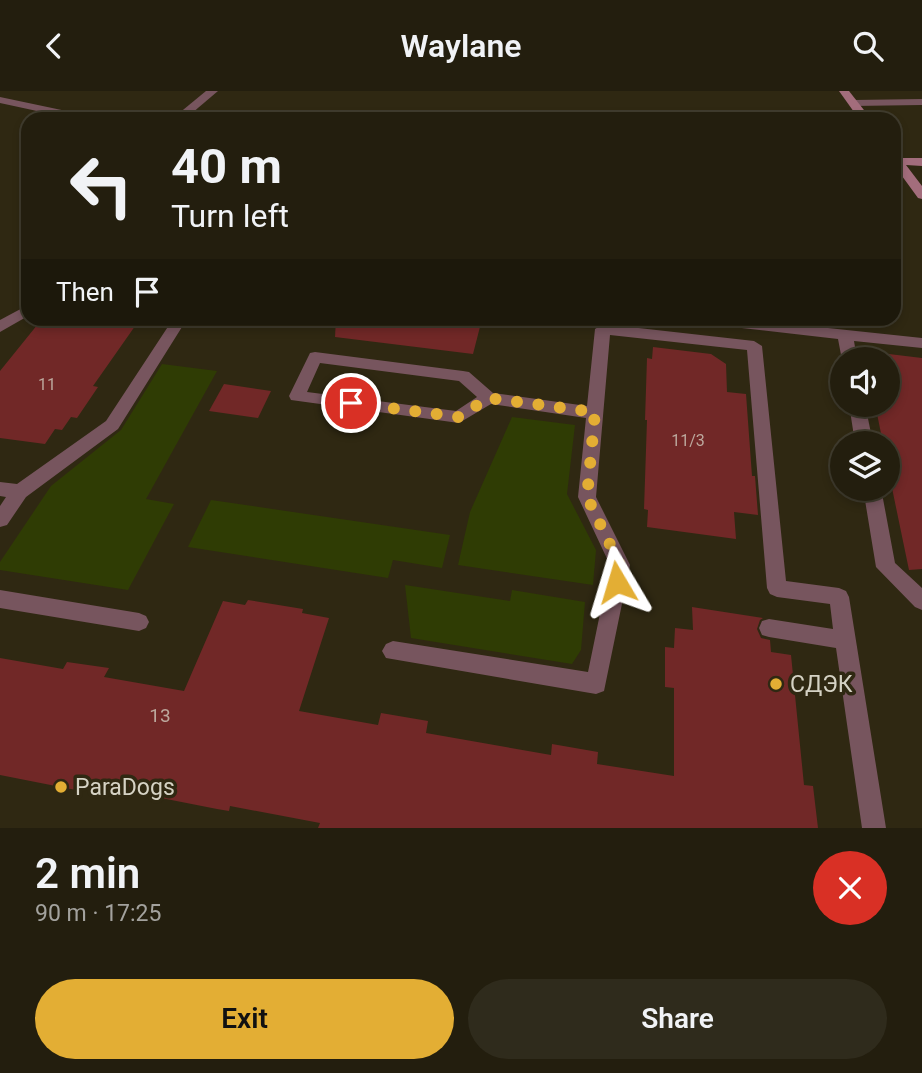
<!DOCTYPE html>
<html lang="en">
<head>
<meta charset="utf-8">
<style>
  :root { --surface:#231e0e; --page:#2f2b1c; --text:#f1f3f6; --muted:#a3a29e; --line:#403c2e; --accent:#e3ae34 }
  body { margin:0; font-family:Roboto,sans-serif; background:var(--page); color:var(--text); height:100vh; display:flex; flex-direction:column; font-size:26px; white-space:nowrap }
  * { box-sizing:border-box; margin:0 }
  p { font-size:23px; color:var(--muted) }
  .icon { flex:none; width:38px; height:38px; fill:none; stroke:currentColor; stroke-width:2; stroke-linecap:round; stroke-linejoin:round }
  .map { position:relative; height:737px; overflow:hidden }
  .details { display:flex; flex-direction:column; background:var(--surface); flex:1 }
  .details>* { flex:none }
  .banner { position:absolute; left:21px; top:21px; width:880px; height:214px; border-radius:21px; box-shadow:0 4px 10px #0003,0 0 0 2px var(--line); background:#231e0e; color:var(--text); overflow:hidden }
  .controls { position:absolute; left:830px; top:256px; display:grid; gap:14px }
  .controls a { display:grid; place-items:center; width:70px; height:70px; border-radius:50%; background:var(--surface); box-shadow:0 4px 10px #0003,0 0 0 2px var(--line); font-size:35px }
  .pin { position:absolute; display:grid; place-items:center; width:60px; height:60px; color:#fff; margin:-30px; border:4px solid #fff; border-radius:50%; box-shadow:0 2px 7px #0007 }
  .me { position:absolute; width:77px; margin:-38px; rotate:353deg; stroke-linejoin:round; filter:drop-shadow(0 0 5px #0008) }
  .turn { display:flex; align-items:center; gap:24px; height:147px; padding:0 35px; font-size:32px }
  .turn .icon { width:91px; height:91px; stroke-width:2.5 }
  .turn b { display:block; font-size:49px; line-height:60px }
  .then { display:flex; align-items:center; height:66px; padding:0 35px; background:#0003; gap:14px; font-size:26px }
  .round { display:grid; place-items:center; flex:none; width:74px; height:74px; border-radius:37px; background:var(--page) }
  .overview { display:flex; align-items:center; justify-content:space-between; height:119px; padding:0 35px }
  h1 { font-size:42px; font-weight:600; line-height:52px }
  .cta { display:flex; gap:14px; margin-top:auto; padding:14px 35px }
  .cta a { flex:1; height:80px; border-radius:42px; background:var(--accent); color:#111; font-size:28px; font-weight:600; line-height:80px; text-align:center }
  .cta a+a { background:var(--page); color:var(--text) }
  header { display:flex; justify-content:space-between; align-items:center; height:91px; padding:0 35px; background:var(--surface); font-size:32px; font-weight:600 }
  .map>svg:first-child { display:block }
  .green { fill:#2f3c04 }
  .building { fill:#712827 }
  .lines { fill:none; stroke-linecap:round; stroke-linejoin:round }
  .lane { fill:#77555e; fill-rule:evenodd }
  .secondary { fill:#a36d7c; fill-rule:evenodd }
  .route { stroke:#e3ae34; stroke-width:12; stroke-dasharray:0 21.6 }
  .poi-dot { fill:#e3ae34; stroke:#2f2812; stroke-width:2.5 }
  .labels { text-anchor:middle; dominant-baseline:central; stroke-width:7; stroke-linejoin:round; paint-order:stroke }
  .number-label { font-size:16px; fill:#bca89d }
  .near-number-label { font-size:19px; fill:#bca89d }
  .near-poi-label { font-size:23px; fill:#d5d2c4; stroke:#2f2812; text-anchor:start }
</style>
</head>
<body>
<header><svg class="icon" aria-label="back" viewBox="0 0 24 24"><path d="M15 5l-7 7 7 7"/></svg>Waylane<svg class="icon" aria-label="search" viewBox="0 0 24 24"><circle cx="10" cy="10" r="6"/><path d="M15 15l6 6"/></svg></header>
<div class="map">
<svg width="922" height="737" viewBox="0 0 922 737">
  <rect width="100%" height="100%" fill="#2f2812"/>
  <!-- green -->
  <g class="green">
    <polygon points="162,273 217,280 146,408 174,413 128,499 0,479 0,471 51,395 121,339"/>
    <polygon points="512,326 575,334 567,403 596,459 593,494 458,474 470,421"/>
    <polygon points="211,409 450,444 442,477 393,469 388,487 188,456"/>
    <polygon points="405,494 510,510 512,499 585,511 581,559 572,573 411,547"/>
  </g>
  <!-- building -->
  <g class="building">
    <polygon points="42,228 140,228 93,295 98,296 77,327 71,326 62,339 55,338 45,353 0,347 0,280"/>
    <polygon points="336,228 482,228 473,263 335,246"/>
    <polygon points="653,256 711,263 726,273 727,301 746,303 752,385 755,385 758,424 734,421 736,448 647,436 648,419 644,418 647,329 645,329 647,267 652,268"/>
    <polygon points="864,260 922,267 922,478 909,479 887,373 887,352 883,352 875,313 887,313 887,268 866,268"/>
    <polygon points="224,293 271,300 258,327 209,320"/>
    <polygon points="248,509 303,518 302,522 329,527 299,620 378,634 381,622 428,630 426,642 551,664 552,653 598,661 597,673 674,685 674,597 665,596 665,556 674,557 675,537 693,539 692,516 763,527 760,529 757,538 761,547 770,549 771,561 791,564 804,694 813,695 818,737 318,737 320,732 230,715 229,720 217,718 141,703 143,698 82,687 76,699 0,684 0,567 63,578 67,571 109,577 104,586 184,600 223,510 245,514"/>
  </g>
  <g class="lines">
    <!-- lane -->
    <g class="lane">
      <polygon points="206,0 218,0 185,28 172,28"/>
      <polygon points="0,6 90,25 96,28 74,28 0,12"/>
      <polygon points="922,8 922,14 853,15 848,12 853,9"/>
      <polygon points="28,214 28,225 0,241 0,229"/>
      <polygon points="173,228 187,228 118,338 26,406 7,434 0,436 0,415 6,406 0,405 0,391 17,393 106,330"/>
      <polygon points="699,228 743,228 922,247 922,257 854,250 857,268 842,269 838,248 706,233"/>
      <path d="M603,233L754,250L762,255L786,490L839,497L846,500L849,506L886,737H862L836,557L769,546L762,544L759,537L762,530L769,528L833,538L830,513L777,506L770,503L767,497L747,259L610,244L596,406L630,474L604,600L596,603L386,567L382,560L386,553L393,550L588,581L610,474L578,406L586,327L491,313L459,332L291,309L289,305L310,262L315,261L463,280L469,281L493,302L587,315L595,238ZM320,272L459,290L477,306L456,320L307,301Z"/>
      <polygon points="849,313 865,313 873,352 855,352"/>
      <polygon points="863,397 881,397 895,472 922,497 922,519 915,516 876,476"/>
      <polygon points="0,499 139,522 146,525 149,531 146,537 139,540 0,517"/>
    </g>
    <!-- secondary -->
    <g class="secondary">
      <polygon points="839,0 849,0 871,28 859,28"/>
      <polygon points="894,62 901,67 922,67 922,75 906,74 922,95 922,108 918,107 894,74"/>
    </g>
  </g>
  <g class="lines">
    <!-- route -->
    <polyline class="route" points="351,312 459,326 488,307 595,321 587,406 620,474 617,491"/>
  </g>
  <!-- markers -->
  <g class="poi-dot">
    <circle cx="776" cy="593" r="7"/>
    <circle cx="61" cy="696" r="7"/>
  </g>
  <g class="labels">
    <!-- number labels -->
    <g class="number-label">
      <text x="47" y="293">11</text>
      <text x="688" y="349">11/3</text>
    </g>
    <!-- near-number labels -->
    <g class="near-number-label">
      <text x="160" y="624">13</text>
    </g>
    <!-- near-poi labels -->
    <g class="near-poi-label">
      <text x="790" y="593">СДЭК</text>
      <text x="75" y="696">ParaDogs</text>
    </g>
  </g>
</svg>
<div class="controls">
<a><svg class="icon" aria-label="sound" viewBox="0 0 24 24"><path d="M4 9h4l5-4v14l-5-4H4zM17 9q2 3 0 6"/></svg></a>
<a><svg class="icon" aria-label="layers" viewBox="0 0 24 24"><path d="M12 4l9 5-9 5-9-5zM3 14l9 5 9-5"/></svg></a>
</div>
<div class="pin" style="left:351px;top:312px;background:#d93025"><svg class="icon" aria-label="arrive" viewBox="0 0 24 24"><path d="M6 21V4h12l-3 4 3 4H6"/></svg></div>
<svg class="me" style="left:617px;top:491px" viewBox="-20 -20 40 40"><path d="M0-17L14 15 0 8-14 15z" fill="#e3ae34" stroke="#fff" stroke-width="4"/></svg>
<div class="banner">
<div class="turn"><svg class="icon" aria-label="left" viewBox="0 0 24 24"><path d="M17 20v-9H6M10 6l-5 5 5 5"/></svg><div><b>40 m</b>Turn left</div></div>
<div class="then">Then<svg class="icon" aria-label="arrive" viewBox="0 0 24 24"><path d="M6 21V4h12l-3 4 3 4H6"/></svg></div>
</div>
</div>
<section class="details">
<div class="overview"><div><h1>2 min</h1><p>90 m · 17:25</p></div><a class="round" style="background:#d93025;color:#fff"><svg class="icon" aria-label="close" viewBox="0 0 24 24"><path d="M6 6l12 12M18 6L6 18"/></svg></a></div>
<div class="cta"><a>Exit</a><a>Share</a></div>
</section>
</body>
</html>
